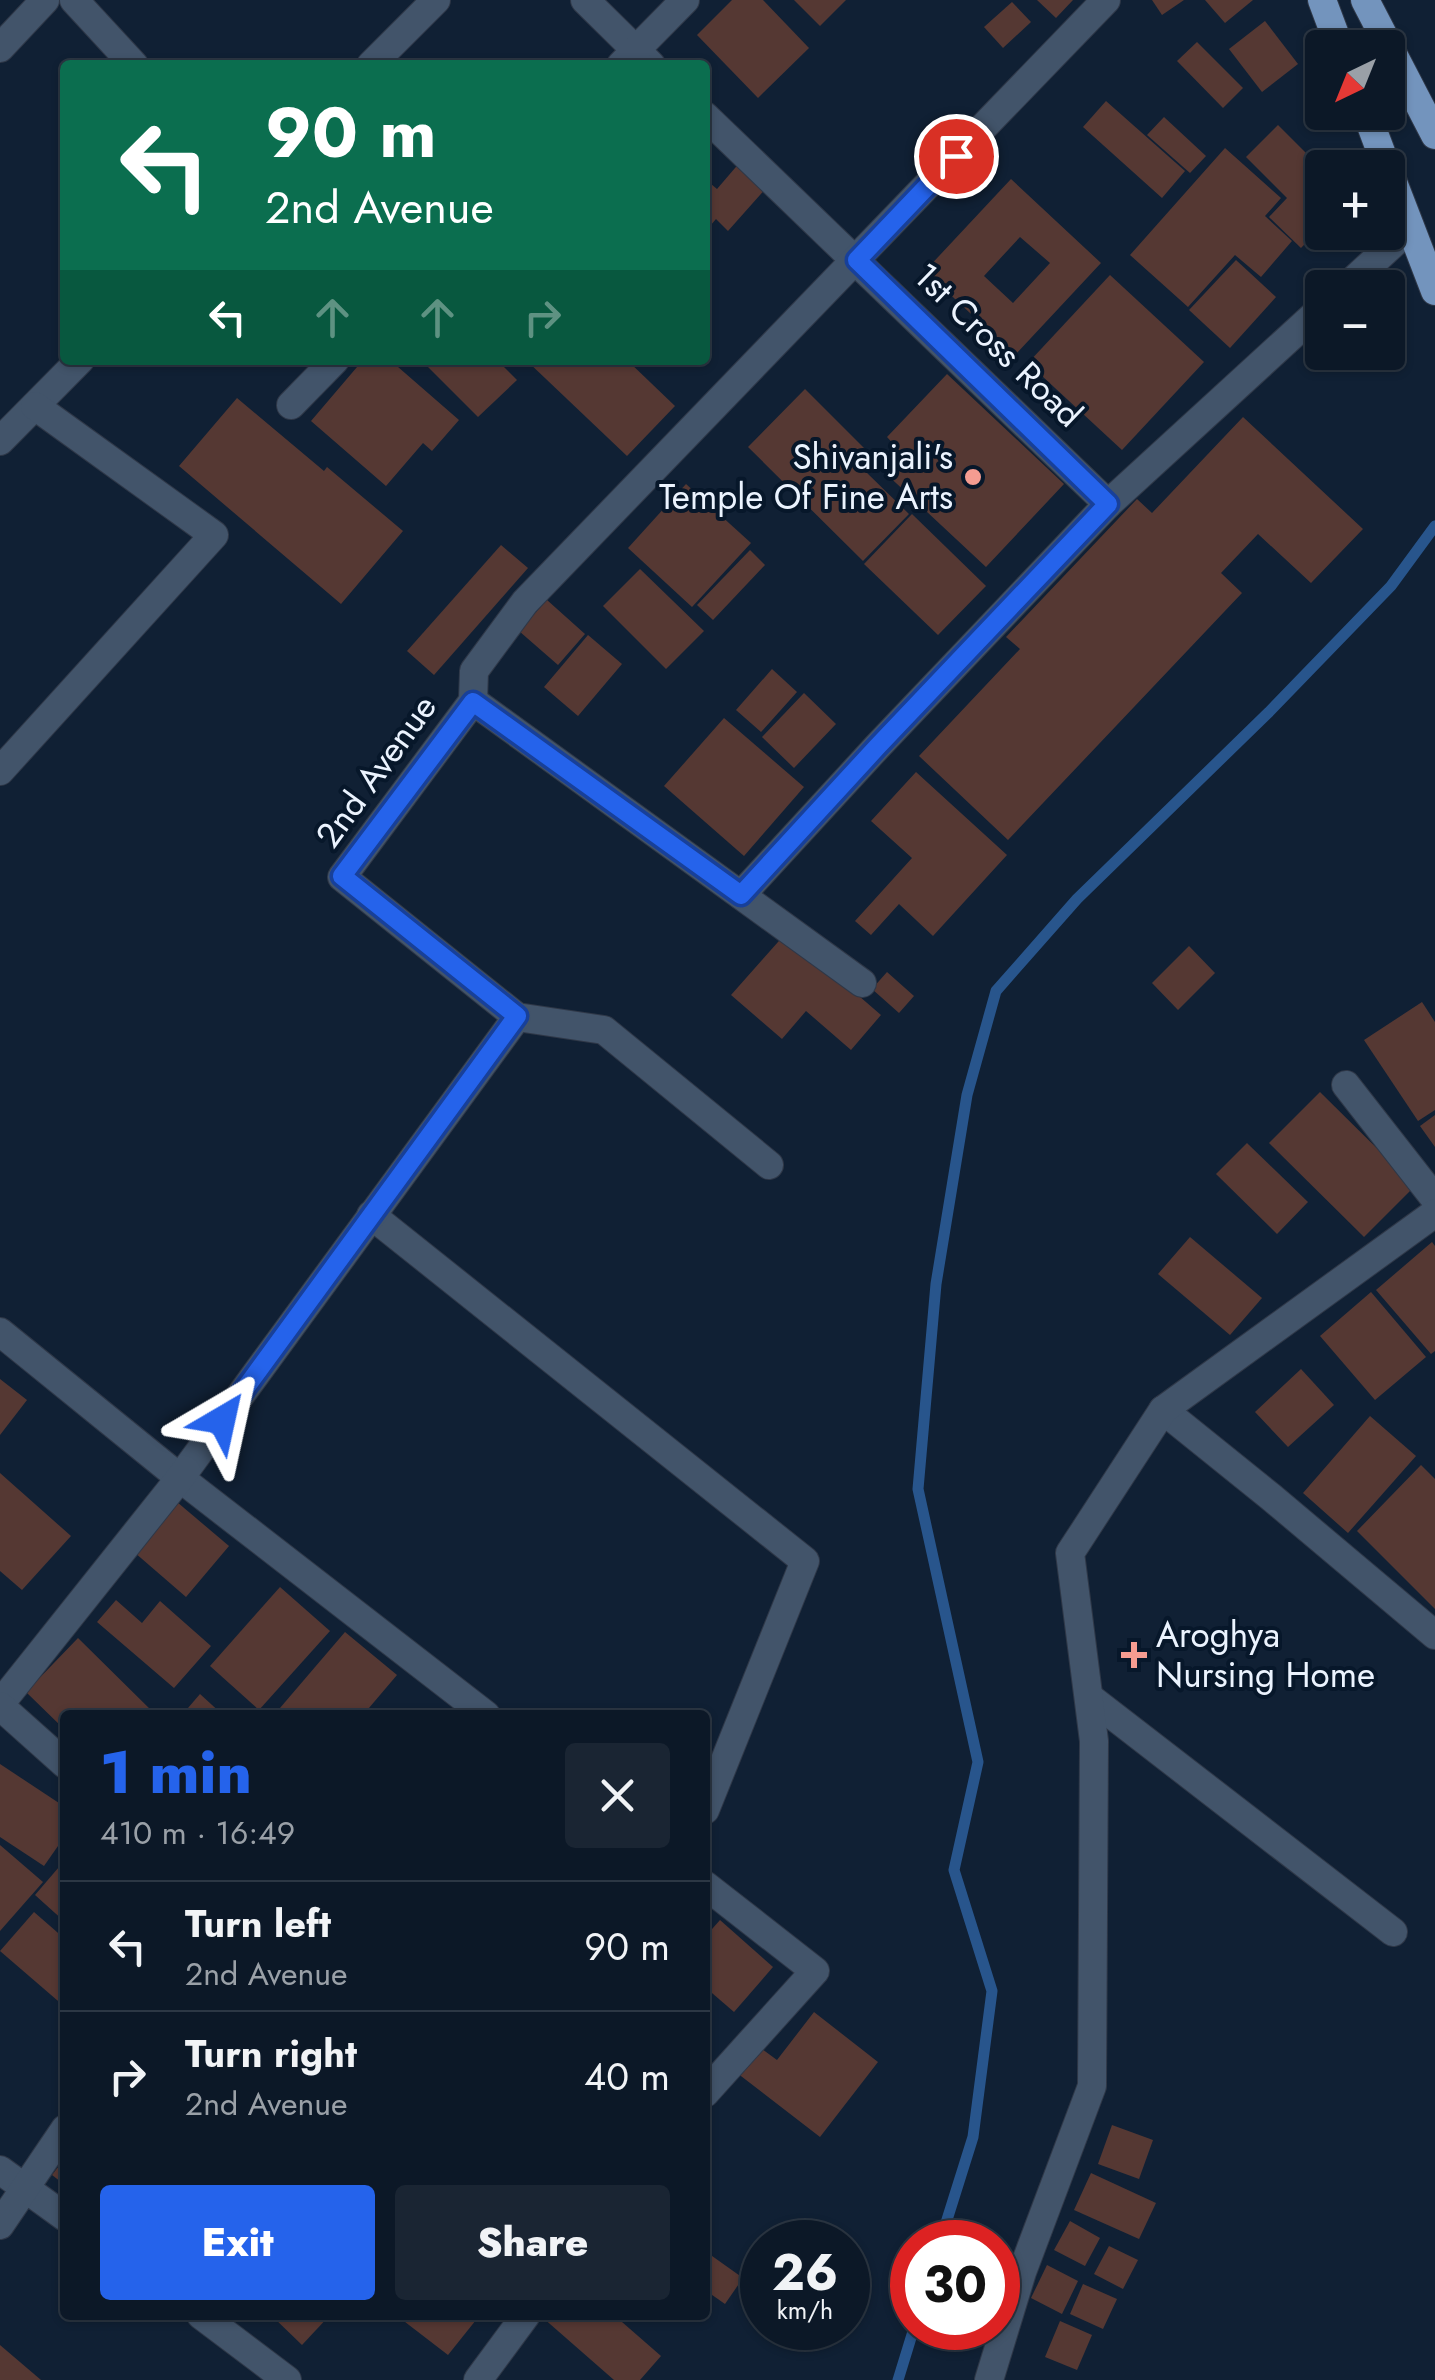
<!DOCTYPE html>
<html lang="en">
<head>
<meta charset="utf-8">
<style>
  :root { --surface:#0c1827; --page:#1a2533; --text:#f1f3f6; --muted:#9aa0a7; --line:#2c3744; --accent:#2563eb }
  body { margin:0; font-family:Jost,sans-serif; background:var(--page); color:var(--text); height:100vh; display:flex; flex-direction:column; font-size:38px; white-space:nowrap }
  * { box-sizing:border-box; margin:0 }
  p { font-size:32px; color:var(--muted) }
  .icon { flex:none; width:55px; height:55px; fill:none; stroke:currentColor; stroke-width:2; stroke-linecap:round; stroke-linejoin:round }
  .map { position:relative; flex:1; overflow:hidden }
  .side { position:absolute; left:60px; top:1710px; width:650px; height:610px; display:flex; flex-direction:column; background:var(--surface); border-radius:10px; box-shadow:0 2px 8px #0004,0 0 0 2px var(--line) }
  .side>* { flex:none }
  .banner { position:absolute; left:60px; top:60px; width:650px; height:305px; border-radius:10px; box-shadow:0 2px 8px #0004,0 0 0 2px var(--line); background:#0b6e4f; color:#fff; overflow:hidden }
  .needle { width:65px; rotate:223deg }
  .tools { position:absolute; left:1305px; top:30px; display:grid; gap:20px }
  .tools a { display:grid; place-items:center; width:100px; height:100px; border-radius:10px; background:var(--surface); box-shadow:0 2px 8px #0004,0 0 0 2px var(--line); font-size:50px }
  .speed { position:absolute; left:740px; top:2220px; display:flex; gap:20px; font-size:50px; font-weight:700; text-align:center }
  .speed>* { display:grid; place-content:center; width:130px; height:130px; border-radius:50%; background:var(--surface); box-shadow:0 2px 8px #0004,0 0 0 2px var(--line); line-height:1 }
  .speed small { font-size:25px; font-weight:400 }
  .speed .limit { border:15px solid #d22; background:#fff; color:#111 }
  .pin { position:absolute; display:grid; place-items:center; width:85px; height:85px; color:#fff; margin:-42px; border:5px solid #fff; border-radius:50%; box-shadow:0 2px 10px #0007 }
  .me { position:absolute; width:110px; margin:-55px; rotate:36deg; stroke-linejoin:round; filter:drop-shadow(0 0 8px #0008) }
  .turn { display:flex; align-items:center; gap:35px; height:210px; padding:0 40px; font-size:45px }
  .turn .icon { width:130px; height:130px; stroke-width:2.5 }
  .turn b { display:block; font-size:70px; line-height:85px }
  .lanes { display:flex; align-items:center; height:95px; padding:0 40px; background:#0003; justify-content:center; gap:50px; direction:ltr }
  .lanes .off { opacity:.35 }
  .round { display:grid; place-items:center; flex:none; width:105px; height:105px; border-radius:10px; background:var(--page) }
  .overview { display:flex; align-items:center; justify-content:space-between; height:170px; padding:0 40px }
  h1 { font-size:60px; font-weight:800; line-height:75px; color:var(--accent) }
  .primary-button { display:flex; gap:20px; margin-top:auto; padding:20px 40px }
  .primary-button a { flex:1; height:115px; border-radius:10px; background:var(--accent); color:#fff; font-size:40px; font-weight:800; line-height:115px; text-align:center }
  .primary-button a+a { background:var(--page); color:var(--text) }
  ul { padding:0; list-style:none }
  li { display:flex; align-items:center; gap:30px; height:130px; padding:0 40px; border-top:2px solid var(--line) }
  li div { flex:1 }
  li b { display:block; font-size:38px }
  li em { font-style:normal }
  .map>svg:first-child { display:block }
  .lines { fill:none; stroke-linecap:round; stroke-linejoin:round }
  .stream { stroke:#28558c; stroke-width:11 }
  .building { fill:#553833; fill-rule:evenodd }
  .minor-casing { stroke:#2f3848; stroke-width:30 }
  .primary-casing { stroke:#2f3848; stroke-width:30 }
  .minor { stroke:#42546a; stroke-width:28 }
  .primary { stroke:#7394bd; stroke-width:28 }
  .route-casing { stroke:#184099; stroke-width:25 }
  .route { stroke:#2563eb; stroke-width:18 }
  .poi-dot { fill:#f59c91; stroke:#07172a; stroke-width:4 }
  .labels { text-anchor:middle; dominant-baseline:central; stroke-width:8; stroke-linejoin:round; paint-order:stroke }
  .street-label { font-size:35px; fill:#ebf3fe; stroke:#07172a }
  .poi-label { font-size:35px; fill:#ebf3fe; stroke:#07172a; text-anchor:end }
</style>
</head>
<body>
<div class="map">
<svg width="1435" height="2380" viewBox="0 0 1435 2380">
  <rect width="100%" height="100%" fill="#102034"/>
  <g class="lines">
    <!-- stream -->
    <g class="stream">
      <polyline points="940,2242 973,2137 992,1991 954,1870 978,1762 918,1489 936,1284 967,1095 996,991 1077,899 1269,712 1391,586 1435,526"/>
      <polyline points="898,2380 914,2328"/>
    </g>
  </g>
  <!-- building -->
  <g class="building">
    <polygon points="732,0 763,0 809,48 758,98 697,35"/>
    <polygon points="794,0 846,0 820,26"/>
    <polygon points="1037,0 1073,0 1056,18"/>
    <polygon points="1152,0 1184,0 1162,15"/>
    <polygon points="1205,0 1253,0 1225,23"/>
    <polygon points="1012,2 1031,22 1003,48 984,27"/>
    <polygon points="1265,21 1298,64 1262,92 1229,49"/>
    <polygon points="1197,42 1243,88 1223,108 1177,61"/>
    <polygon points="1106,101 1185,171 1162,198 1083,127"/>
    <polygon points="1164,117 1206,156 1190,173 1147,135"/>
    <polygon points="1278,125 1322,169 1322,226 1301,248 1269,217 1287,198 1246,157"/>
    <polygon points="1225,148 1281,198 1265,216 1292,241 1261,277 1235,255 1188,307 1130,255"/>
    <polygon points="741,161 768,186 728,231 716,219 705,232 705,179 717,189"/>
    <path d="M1011,179L1101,263L1015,355L925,271ZM1020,237L1050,263L1013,303L984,276Z"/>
    <polygon points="1236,260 1276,297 1230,348 1189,310"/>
    <polygon points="1110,275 1204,362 1122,450 1028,363"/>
    <polygon points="363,360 390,360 459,420 432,451 423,443 386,486 311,421"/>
    <polygon points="421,360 497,360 517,380 478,417"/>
    <polygon points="526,360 627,360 675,406 627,456"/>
    <polygon points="947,374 1064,484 986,567 881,469 899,450 887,437"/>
    <polygon points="805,389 876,460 865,471 909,514 863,561 748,447"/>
    <polygon points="237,398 324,471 327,467 403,531 341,604 179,466"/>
    <polygon points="1243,417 1363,529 1311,583 1258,534 1221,573 1242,593 1008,840 919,756 1020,649 1006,637 1137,499 1152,513"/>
    <polygon points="686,484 751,543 692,607 628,548"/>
    <polygon points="912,514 986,586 938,635 864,564"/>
    <polygon points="501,545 528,568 434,675 407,651"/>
    <polygon points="750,550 765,565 713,620 697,605"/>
    <polygon points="640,569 704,631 666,669 603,606"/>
    <polygon points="547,600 585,634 558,665 519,631"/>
    <polygon points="588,635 622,664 578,716 544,687"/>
    <polygon points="772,669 797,692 761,732 736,710"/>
    <polygon points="804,693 836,724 794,768 762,737"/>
    <polygon points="724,718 804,787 744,856 664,786"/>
    <polygon points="916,772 1007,855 933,936 899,904 871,935 855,921 912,858 871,821"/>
    <polygon points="786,933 881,1015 851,1050 806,1011 782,1039 731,995"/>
    <polygon points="1189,946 1215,973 1178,1010 1152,983"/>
    <polygon points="887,972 914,996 899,1013 872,989"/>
    <polygon points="1422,1002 1435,1022 1435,1110 1418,1121 1364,1040"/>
    <polygon points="1320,1092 1415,1186 1364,1237 1269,1143"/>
    <polygon points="1435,1115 1435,1147 1420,1126"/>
    <polygon points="1247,1143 1308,1202 1277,1234 1216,1174"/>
    <polygon points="1190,1237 1262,1298 1230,1335 1158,1274"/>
    <polygon points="1432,1242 1435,1246 1435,1351 1431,1354 1376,1290"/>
    <polygon points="1371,1292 1426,1357 1375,1400 1320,1336"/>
    <polygon points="1301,1369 1334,1405 1288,1447 1255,1412"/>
    <polygon points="0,1379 27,1400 0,1435"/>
    <polygon points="1370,1416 1416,1456 1348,1533 1303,1493"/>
    <polygon points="1421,1465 1435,1479 1435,1609 1357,1531"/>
    <polygon points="0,1473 71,1536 22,1590 0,1571"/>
    <polygon points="177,1502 229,1546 186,1597 134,1552"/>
    <polygon points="280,1587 330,1631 259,1710 210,1666"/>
    <polygon points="116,1600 142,1623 160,1601 211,1646 174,1688 97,1622"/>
    <polygon points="345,1632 397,1675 363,1715 274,1715"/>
    <polygon points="78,1638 156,1715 65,1715 65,1730 26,1692"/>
    <polygon points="200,1694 223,1715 182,1715"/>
    <polygon points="0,1764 65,1807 65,1836 44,1866 0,1837"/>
    <polygon points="0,1845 43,1882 0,1931"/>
    <polygon points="65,1860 65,1922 35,1895"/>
    <polygon points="34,1912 65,1939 65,2007 0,1951"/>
    <polygon points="720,1920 773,1967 734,2012 705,1987 705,1937"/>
    <polygon points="814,2012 878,2062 820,2137 737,2073 758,2046 777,2060"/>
    <polygon points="1112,2125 1153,2140 1139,2179 1098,2164"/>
    <polygon points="65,2158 65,2185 52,2175"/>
    <polygon points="1091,2173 1156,2203 1139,2239 1074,2210"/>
    <polygon points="1070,2221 1100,2238 1085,2266 1054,2250"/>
    <polygon points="1109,2246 1138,2260 1123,2289 1094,2274"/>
    <polygon points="705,2251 743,2278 725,2304 705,2290"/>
    <polygon points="1047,2265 1078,2281 1062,2314 1031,2298"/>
    <polygon points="1083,2284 1117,2299 1103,2329 1070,2314"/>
    <polygon points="271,2315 330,2315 302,2345"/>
    <polygon points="396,2315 480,2315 448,2355"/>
    <polygon points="544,2315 614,2315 661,2356 640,2380 614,2380 542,2317"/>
    <polygon points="1060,2321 1092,2335 1077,2370 1045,2357"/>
    <polygon points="0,2345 41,2380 0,2380"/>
  </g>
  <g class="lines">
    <defs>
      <g id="minor">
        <polyline points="74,0 134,65"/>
        <polyline points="585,0 651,65"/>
        <polyline points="0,48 45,0"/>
        <polyline points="371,65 436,0"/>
        <polyline points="621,65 685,0"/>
        <polyline points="705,116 1108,504"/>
        <polyline points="1345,288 1410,228"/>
        <polyline points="291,405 335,360"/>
        <polyline points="0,441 80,360"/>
        <polyline points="473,701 862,983"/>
        <polyline points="0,771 214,535 35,406"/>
        <polyline points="741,895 877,747 1108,504 1322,308"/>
        <polyline points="517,1017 604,1030 769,1165"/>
        <polyline points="1346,1085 1435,1199"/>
        <polyline points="371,1215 805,1561 705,1810"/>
        <polyline points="0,1332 180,1478 486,1715"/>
        <polyline points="1163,1410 1271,1497 1435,1635"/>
        <polyline points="1089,1697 1393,1932"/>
        <polyline points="0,1704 180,1478 517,1017 342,877 473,701 474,671 525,602 1106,0"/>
        <polyline points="0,1706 65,1764"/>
        <polyline points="705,1885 815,1971 705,2093"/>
        <polyline points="0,2170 65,2217"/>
        <polyline points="0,2225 65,2129"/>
        <polyline points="201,2315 287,2380"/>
        <polyline points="478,2380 526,2315"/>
        <polyline points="989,2380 1022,2272 1092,2086 1094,1741 1070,1553 1163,1410 1435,1213"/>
      </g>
      <g id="primary">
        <polyline points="1322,0 1340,48"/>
        <polyline points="1365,0 1435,135"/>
        <polyline points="1366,112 1387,168"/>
        <polyline points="1388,169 1435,291"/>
      </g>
    </defs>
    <!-- minor casing -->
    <use href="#minor" class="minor-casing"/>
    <!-- primary casing -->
    <use href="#primary" class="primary-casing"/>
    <!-- minor -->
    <use href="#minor" class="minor"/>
    <!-- primary -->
    <use href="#primary" class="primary"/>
  </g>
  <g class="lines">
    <defs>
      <polyline id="route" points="222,1420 517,1016 342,876 473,702 741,895 877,747 1108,504 857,260 956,156"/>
    </defs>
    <!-- route casing -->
    <use href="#route" class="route-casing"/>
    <!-- route -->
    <use href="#route" class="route"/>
  </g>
  <!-- markers -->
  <g class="poi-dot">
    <circle cx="973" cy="477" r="10"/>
    <path d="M1129 1640h10v10h10v10h-10v10h-10v-10h-10v-10h10z"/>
  </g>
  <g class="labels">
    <!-- street labels -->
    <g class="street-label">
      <text transform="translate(998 345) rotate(44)">1st Cross Road</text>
      <text transform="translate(376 771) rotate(-54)">2nd Avenue</text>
    </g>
    <!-- poi labels -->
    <g class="poi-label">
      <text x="953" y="457">Shivanjali's<tspan x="953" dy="40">Temple Of Fine Arts</tspan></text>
      <text x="1156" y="1635" text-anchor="start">Aroghya<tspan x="1156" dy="40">Nursing Home</tspan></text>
    </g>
  </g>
</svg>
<div class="tools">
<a><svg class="needle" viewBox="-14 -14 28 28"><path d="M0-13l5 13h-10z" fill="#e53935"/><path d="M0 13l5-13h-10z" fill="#9aa0a7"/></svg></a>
<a>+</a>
<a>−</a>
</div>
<div class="speed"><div>26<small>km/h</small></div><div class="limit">30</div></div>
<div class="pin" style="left:956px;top:156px;background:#d93025"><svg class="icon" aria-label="arrive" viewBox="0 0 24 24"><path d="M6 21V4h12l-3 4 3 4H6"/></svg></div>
<svg class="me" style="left:222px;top:1420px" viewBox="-20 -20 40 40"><path d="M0-17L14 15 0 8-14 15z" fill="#2563eb" stroke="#fff" stroke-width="4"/></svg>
<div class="banner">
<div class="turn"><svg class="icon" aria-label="left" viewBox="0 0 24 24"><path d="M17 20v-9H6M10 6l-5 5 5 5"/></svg><div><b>90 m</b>2nd Avenue</div></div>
<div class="lanes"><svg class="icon" aria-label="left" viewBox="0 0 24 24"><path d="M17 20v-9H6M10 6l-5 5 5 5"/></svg><svg class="icon off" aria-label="ahead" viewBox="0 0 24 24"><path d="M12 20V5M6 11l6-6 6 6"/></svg><svg class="icon off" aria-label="ahead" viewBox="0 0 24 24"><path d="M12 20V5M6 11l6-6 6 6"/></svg><svg class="icon off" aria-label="right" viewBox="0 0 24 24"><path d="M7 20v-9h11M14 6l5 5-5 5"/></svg></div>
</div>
<section class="side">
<div class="overview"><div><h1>1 min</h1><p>410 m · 16:49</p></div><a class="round"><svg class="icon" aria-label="close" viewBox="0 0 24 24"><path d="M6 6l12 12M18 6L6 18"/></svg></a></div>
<ul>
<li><svg class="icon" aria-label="left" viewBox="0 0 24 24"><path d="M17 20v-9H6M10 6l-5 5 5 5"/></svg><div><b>Turn left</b><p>2nd Avenue</p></div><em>90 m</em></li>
<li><svg class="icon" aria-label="right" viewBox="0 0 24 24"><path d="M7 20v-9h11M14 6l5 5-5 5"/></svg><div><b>Turn right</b><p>2nd Avenue</p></div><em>40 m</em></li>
</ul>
<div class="primary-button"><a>Exit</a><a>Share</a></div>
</section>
</div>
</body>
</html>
